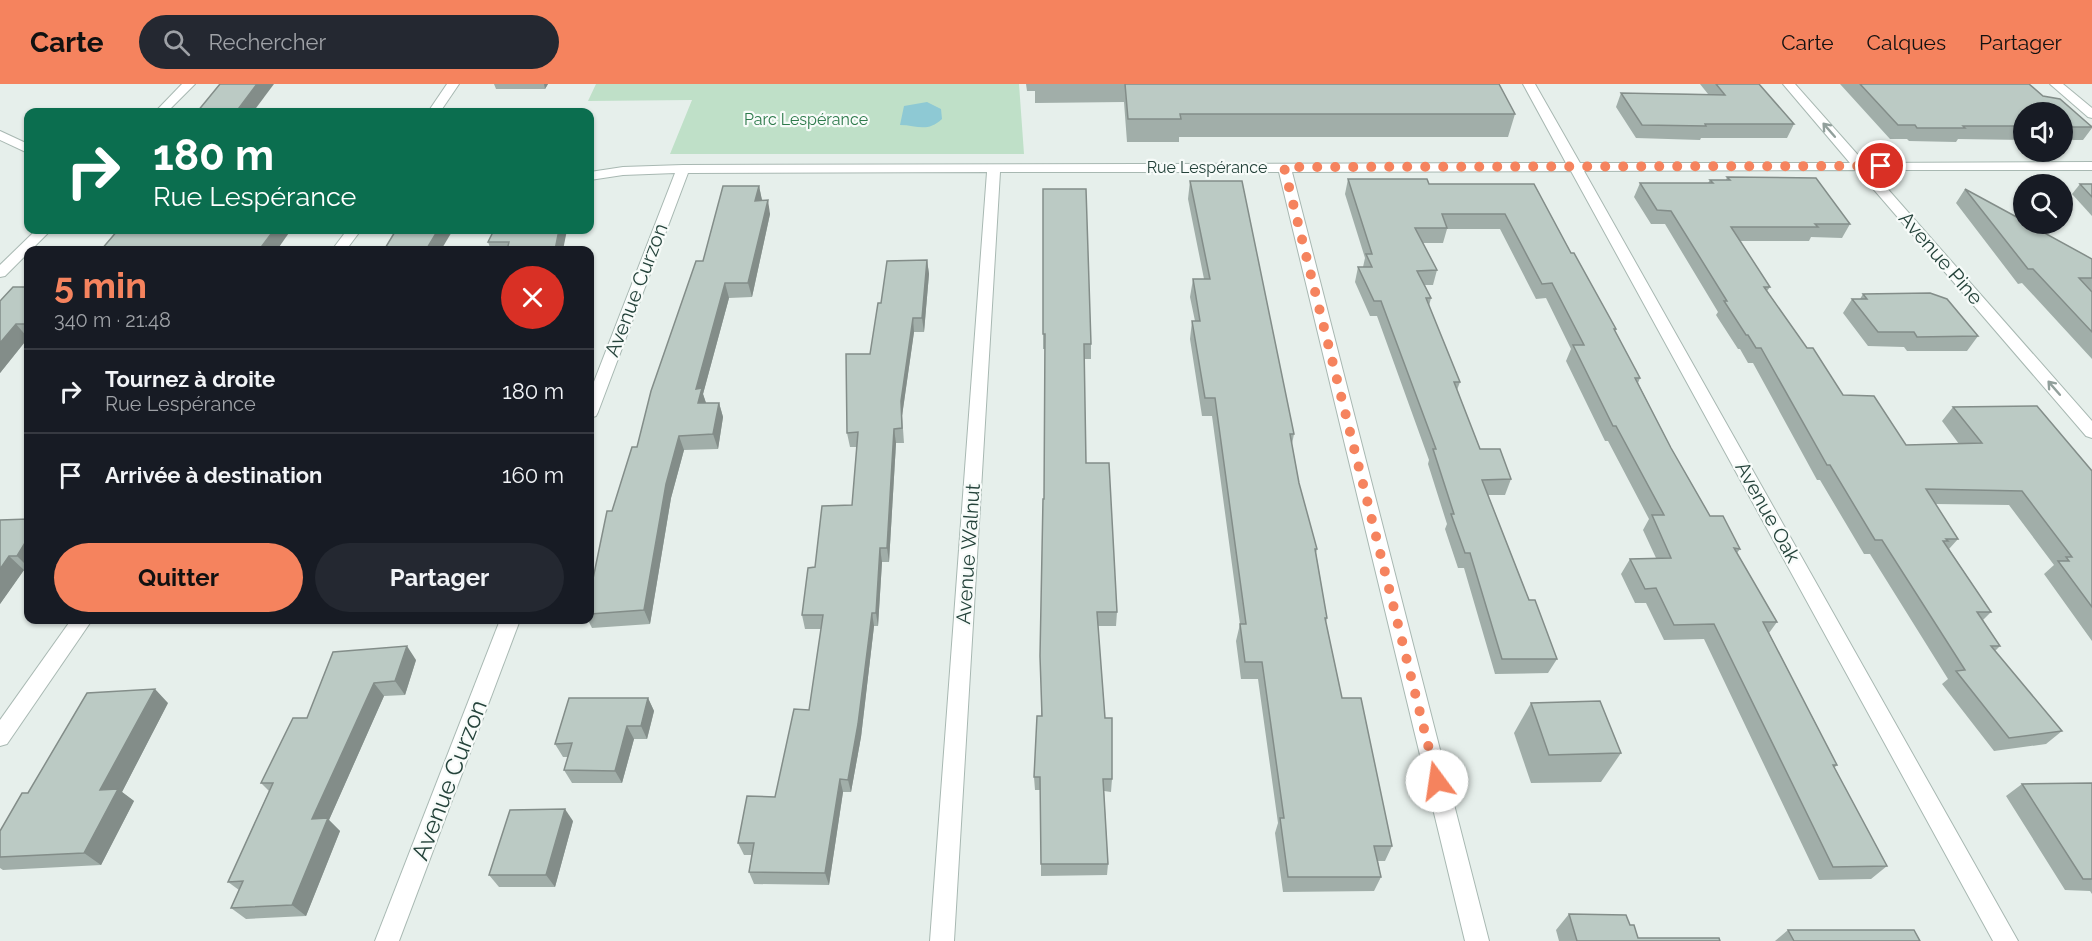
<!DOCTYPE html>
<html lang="fr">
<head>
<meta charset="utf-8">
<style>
  :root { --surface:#171b24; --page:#242831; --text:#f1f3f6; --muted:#9ea1a6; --line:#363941; --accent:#f5835e }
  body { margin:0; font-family:Raleway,sans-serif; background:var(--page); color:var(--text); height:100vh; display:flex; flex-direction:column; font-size:22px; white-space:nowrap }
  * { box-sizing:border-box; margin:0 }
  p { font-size:20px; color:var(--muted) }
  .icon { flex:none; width:33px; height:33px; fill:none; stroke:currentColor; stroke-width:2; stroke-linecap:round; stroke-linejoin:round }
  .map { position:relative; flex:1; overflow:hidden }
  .sheet { position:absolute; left:24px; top:162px; width:570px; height:378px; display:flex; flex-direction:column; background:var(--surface); border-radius:12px; box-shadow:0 2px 4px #0004 }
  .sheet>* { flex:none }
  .banner { position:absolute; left:24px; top:24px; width:570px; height:126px; border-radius:12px; box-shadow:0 2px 4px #0004; background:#0b6e4f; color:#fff; overflow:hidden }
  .fabs { position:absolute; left:2013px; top:18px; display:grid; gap:12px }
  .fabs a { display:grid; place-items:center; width:60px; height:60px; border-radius:50%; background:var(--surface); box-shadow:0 2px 4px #0004; font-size:30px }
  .pin { position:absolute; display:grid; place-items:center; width:51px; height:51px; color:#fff; margin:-26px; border:3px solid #fff; border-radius:50%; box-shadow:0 2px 6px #0007 }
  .me { position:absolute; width:66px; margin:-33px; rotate:346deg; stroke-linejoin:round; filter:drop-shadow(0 0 4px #0008) }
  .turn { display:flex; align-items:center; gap:21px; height:126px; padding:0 30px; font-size:27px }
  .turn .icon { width:78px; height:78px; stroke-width:2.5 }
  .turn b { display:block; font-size:42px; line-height:51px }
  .round { display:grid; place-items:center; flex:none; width:63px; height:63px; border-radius:32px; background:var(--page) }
  .head { display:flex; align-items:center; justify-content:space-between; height:102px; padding:0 30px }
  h1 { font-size:36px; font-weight:700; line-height:45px; color:var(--accent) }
  .primary-button { display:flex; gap:12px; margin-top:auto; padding:12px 30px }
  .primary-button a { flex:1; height:69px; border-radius:36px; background:var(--accent); color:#111; font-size:24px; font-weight:700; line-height:69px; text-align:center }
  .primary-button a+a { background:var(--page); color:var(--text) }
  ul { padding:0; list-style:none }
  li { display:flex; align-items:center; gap:18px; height:84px; padding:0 30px; border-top:2px solid var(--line) }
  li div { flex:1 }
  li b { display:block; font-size:22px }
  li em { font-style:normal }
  header { display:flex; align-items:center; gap:36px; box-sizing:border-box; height:84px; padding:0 30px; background:var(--accent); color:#111 }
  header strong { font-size:28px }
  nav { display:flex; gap:33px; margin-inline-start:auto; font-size:21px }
  .search { width:420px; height:54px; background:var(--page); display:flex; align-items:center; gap:15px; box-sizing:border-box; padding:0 21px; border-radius:33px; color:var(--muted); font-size:22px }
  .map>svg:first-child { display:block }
  .green { fill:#bfe0c8 }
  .water { fill:#8ec9d4 }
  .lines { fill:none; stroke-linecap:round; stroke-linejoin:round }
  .minor-casing { stroke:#a8b8b2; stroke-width:2 }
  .minor { fill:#fff; fill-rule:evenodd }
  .wall { fill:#a1aea9 }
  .shaded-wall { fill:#838d89 }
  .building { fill:#bbcac4; stroke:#838d89; stroke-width:1.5 }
  .oneway { stroke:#92a09c }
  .route { stroke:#f5835e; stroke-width:10; stroke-dasharray:0 18 }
  .labels { text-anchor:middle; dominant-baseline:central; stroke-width:4.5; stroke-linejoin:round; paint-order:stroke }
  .far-park-label { font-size:16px; fill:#2d7a4b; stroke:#f7fbf9 }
  .far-street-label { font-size:16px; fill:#24423a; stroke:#f7fbf9 }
  .street-label { font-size:20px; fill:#24423a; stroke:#f7fbf9 }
  .near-street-label { font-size:24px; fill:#24423a; stroke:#f7fbf9 }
</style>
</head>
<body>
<header>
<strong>Carte</strong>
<div class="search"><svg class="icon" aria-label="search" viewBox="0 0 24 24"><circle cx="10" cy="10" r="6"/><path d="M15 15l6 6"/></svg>Rechercher</div>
<nav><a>Carte</a><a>Calques</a><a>Partager</a></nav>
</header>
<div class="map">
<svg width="2092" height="857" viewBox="0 0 2092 857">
  <rect width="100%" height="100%" fill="#e6efeb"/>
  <!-- green -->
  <polygon class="green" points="596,0 1019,0 1024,70 670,70 692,16 588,17"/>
  <!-- water -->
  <path class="water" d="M927,18L941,25L942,35C927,49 917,41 900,41L904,22Z"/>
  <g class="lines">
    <defs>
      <g id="minor">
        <polygon points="182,0 195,0 167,28 155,28"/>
        <polygon points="447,0 459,0 440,28 428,28"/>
        <polygon points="1523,0 1535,0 1580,79 1850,79 1783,0 1795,0 1865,79 2092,78 2092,86 1871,86 2092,337 2092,354 2086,352 1857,86 1584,87 2018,857 1993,857 1571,87 1292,88 1489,857 1465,857 1279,88 1000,88 954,857 930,857 987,88 688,89 598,328 596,332 590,334 590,308 675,89 623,91 590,96 590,88 623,83 683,81 1566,79"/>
        <polygon points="2050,0 2063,0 2092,24 2092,34 2088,33"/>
        <polygon points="0,47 28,60 28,69 0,56"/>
        <polygon points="36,146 51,146 5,192 0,193 0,181"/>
        <polygon points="347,146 361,146 346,166 332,166"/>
        <polygon points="71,536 92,536 7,660 0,662 0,636"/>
        <polygon points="500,536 520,536 399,857 375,857"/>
      </g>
    </defs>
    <!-- minor casing -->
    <use href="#minor" class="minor-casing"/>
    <!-- minor -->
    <use href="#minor" class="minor"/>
  </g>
  <!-- wall -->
  <g class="wall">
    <polygon points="494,0 548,0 545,5 496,5"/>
    <polygon points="1026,0 1499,0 1515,30 1508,53 1179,53 1179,58 1127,58 1124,18 1035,19 1035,7 1027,7"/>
    <polygon points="1700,0 1759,0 1794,40 1787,54 1701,54 1700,56 1636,54 1616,23 1621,9 1708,10"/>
    <polygon points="1840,0 2029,0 2043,12 2092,42 2092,44 2083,56 2062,56 2062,28 2024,28 2024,56 1958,55 1956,58 1909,57 1907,55 1890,55"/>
    <polygon points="1727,93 1850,140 1842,154 1811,153 1809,157 1740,157 1770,203 1767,207 1807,264 1843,311 1906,361 1959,360 1942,337 1953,323 2092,387 2092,557 2044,490 2054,481 2009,421 1935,420 1958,455 1949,465 1991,528 1983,536 2000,562 1995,567 2062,647 2046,660 1994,667 1942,600 1948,595 1870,470 1864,470 1820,396 1817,396 1753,279 1748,279 1740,265 1738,265 1716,231 1718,228 1665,140 1651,140 1634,113 1640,99 1708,99 1710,96 1726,96"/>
    <polygon points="1348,95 1429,100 1534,100 1571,169 1616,245 1615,247 1640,294 1638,299 1671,364 1710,432 1740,465 1737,469 1777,538 1769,549 1837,681 1834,684 1887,782 1871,795 1819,796 1704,555 1664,556 1646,519 1635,519 1621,490 1630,475 1656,474 1643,446 1649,435 1608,357 1605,357 1566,277 1571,265 1546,214 1536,215 1500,145 1447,145 1443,159 1423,159 1437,186 1433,201 1425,201 1431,214 1429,222 1460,298 1457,306 1480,365 1511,395 1505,411 1488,411 1529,516 1557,575 1548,589 1495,590 1464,484 1458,484 1445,445 1447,440 1428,380 1429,376 1377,232 1370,232 1355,198 1358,183 1363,183 1365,174 1345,110"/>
    <polygon points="1190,97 1294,350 1292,360 1299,399 1317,465 1316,469 1327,534 1326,538 1342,614 1392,762 1385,777 1378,777 1381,793 1374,807 1283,808 1275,749 1278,739 1258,595 1241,595 1236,557 1240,540 1212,332 1202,332 1190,255 1192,237 1195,237 1190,213 1193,195 1204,195 1188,115"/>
    <polygon points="2080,100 2092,100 2092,132 2072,110"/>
    <polygon points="759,102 762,117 770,130 752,213 729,214 703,310 706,319 719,319 723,333 718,365 684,366 671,414 650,540 592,544 588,536 590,536 590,509 612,427 637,363 703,177"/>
    <polygon points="1043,105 1091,260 1091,275 1084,275 1086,379 1117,528 1116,542 1098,542 1105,634 1112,695 1111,708 1104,707 1108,780 1107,791 1041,792 1041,706 1035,706 1034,693 1041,632 1044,415 1045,265 1043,265"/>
    <polygon points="1965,105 2092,175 2092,275 2022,199 2018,200 1956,119"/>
    <polygon points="494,146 563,166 491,166 488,158"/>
    <polygon points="927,176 929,190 924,248 914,248 902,332 904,359 896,359 889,478 882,478 878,542 874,542 861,653 851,708 843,708 829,801 754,800 749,788 752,771 744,771 738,759 775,713 809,626 821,545 805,545 802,531 815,483 852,421 857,363 850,363 847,349 870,270 881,219"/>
    <polygon points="28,203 28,254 0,289 0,217"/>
    <polygon points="1863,210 1978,252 1967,267 1907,267 1904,263 1868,262 1843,229 1852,215 1860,215"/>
    <polygon points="28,435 28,486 24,486 0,520 0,436"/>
    <polygon points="416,576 405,611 384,612 329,736 340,747 306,832 246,835 231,824 239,806 228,798 269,707 261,699 307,634"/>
    <polygon points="648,614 654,627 647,655 634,655 622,699 572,699 564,686 568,673 563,673 555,660"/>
    <polygon points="168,619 122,708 134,717 101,781 3,786 0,784 0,773 28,709"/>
    <polygon points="1531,619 1621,669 1601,698 1531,699 1514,649"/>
    <polygon points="2092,699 2092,810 2090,807 2065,806 2006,712 2022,700"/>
    <polygon points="573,737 555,803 499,803 489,791"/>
    <polygon points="1569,830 1630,841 1638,854 1720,857 1559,857 1556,846"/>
    <polygon points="1788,846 1920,857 1775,857"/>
  </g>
  <!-- shaded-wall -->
  <g class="shaded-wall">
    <polygon points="257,0 274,0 253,28 236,28"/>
    <polygon points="544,0 548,0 545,5"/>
    <polygon points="759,102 762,116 758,131 755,117"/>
    <polygon points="768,116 770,130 752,213 748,199"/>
    <polygon points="274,146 291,146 277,166 259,166"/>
    <polygon points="438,146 453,146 441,166 426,166"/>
    <polygon points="559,146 567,146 563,166 555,166"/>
    <polygon points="927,176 929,190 924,248 922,234"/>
    <polygon points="725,199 729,214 703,310 706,319 698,319 696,305"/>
    <polygon points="913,234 914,248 902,332 904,359 901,317"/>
    <polygon points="16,240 28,254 0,289 0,259"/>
    <polygon points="719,319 723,333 718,365 713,350"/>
    <polygon points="894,345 896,359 889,478 887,464"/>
    <polygon points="679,352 684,366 671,414 650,540 644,526 666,400"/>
    <polygon points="28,454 28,483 17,472"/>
    <polygon points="880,464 882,478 878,542 876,529"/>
    <polygon points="9,472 24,486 0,520 0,485"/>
    <polygon points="872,529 874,542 861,653 851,708 848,696"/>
    <polygon points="407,562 416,576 405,611 395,597"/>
    <polygon points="374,599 384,612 329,736 340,747 306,832 292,821 312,735"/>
    <polygon points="155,605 168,619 122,708 134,717 101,781 84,769 100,706"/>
    <polygon points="648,614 654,627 647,655 641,642"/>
    <polygon points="627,642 634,655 622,699 615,687"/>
    <polygon points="840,695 843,708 829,801 825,789"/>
    <polygon points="565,725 573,737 555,803 546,791"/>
  </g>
  <!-- building -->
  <g class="building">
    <polygon points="220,0 257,0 236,28 197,28"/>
    <polygon points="1125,0 1499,0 1515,30 1180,30 1181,35 1128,35"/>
    <polygon points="1716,0 1759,0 1794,40 1705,40 1706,42 1642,41 1621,9 1725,11"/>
    <polygon points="1860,0 2029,0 2043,12 2060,15 2092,43 2062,43 2062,28 2024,28 2024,42 1963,42 1965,44 1917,44 1915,41 1898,41"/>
    <polygon points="1727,93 1816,94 1850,140 1815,140 1818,143 1731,143 1770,203 1764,203 1807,264 1813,264 1843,311 1874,312 1906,361 1982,359 1953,323 2037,322 2092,387 2092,523 2058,477 2069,477 2066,473 2072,473 2022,407 1926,405 1958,455 1946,455 1948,457 1943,457 1991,528 1977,528 2000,562 1991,562 2062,647 2009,654 1956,587 1965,586 1882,456 1875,456 1830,381 1827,381 1761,264 1756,264 1748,251 1746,251 1724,217 1727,217 1671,127 1657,126 1640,99 1713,99 1710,96 1730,96"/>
    <polygon points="1348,95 1427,95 1429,100 1534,100 1571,169 1574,169 1616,245 1614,245 1640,294 1635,294 1671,364 1710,432 1723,432 1740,465 1734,464 1777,538 1763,538 1837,681 1833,681 1887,782 1833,783 1714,540 1674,541 1656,504 1645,505 1630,475 1671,474 1652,431 1664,431 1616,342 1613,342 1573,261 1584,261 1552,199 1542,200 1505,130 1442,130 1447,144 1415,144 1437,186 1417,187 1431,214 1426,214 1460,298 1454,298 1480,365 1500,365 1511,395 1482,396 1529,516 1535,516 1557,575 1502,575 1470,469 1465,469 1451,430 1454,430 1433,365 1436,365 1381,217 1374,217 1358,183 1372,183 1366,170 1372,170"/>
    <polygon points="1190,97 1242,97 1294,350 1290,350 1299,399 1317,465 1315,465 1327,534 1325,534 1342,614 1361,614 1392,762 1374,762 1381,793 1288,793 1280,734 1284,734 1262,578 1245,578 1240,540 1246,540 1215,314 1205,314 1192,237 1200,237 1193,195 1210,195"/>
    <polygon points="2080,100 2092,100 2092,113"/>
    <polygon points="723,102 759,102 755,117 768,116 748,199 725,199 696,305 702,304 698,319 719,319 713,350 679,352 666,400 644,526 590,530 590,509 607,427 612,427 632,363 637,363 651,307 696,177 703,177"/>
    <polygon points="1043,105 1086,105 1091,260 1084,260 1086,379 1109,379 1117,528 1097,528 1105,634 1112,634 1112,695 1103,695 1108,780 1041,780 1040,693 1034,693 1037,632 1042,632 1040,572 1043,415 1044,415 1045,250 1043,250"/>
    <polygon points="1965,105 2024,137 2024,140 2028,140 2092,175 2092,194 2079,194 2092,208 2092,248 2033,185 2028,185"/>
    <polygon points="118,146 274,146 259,166 101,166"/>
    <polygon points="396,146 438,146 426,166 384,166"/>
    <polygon points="494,146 559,146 555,166 507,166 509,158 488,158"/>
    <polygon points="927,176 922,234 913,234 901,317 902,344 894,345 887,464 880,464 876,529 872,529 858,640 848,696 840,695 825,789 749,788 754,759 738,759 747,712 775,713 794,625 809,626 823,531 802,531 808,484 815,483 822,422 852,421 858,348 847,349 846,270 870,270 878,219 881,219 887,177"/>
    <polygon points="13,203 28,203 28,236 25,240 16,240 0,259 0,217"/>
    <polygon points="1930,209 1947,215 1978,252 1917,253 1914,248 1878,248 1852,215 1867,215 1863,210"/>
    <polygon points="28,435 28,454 17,472 9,472 0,485 0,436"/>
    <polygon points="407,562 395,597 374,599 312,735 328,734 292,821 231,824 243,797 228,798 273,699 261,699 293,634 307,634 333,568"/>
    <polygon points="155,605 100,706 118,705 84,769 0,773 0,747 22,709 28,709 87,609"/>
    <polygon points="569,614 648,614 641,642 627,642 615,687 564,686 572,659 555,660"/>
    <polygon points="1600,617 1621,669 1549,671 1531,619"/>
    <polygon points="2092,699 2092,795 2083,795 2022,700"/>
    <polygon points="565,725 546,791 489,791 510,726"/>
    <polygon points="1569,830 1626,831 1630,841 1634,841 1638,854 1719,854 1720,857 1577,857"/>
    <polygon points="1788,846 1914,846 1920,857 1794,857"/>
  </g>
  <!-- one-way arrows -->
  <defs><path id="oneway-shaft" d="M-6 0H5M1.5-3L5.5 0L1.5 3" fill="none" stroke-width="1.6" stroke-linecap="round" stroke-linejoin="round" transform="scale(1.5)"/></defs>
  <g class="oneway">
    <use href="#oneway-shaft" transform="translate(1829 46) rotate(-131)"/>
    <use href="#oneway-shaft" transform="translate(2054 304) rotate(-131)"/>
  </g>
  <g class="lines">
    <!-- route -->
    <polyline class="route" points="1437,697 1284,83 1881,82"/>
  </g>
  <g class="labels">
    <!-- far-park labels -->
    <g class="far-park-label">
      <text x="806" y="35">Parc Lespérance</text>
    </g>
    <!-- far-street labels -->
    <g class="far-street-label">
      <text x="1207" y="83">Rue Lespérance</text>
    </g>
    <!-- street labels -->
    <g class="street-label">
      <text transform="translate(1941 174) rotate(49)">Avenue Pine</text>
      <text transform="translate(636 206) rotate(-69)">Avenue Curzon</text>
      <text transform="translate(1768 428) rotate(61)">Avenue Oak</text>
      <text transform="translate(968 470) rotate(-86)">Avenue Walnut</text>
    </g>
    <!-- near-street labels -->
    <g class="near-street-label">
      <text transform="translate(449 696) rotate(-69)">Avenue Curzon</text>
    </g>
  </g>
</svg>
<div class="fabs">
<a><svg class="icon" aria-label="sound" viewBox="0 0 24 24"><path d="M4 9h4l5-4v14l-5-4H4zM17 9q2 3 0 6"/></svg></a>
<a><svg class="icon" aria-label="search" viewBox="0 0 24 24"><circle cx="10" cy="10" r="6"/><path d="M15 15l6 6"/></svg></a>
</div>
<div class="pin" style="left:1881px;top:82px;background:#d93025"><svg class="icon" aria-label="arrive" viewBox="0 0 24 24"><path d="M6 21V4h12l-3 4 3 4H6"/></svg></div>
<svg class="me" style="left:1437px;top:697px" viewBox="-20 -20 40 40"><circle r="19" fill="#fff"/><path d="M0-13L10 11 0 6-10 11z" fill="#f5835e"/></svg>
<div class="banner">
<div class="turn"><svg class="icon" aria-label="right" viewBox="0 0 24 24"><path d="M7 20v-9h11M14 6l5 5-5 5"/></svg><div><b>180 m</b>Rue Lespérance</div></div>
</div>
<section class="sheet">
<div class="head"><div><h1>5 min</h1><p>340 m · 21:48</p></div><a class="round" style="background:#d93025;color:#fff"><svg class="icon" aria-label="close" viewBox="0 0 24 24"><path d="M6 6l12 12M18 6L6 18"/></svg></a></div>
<ul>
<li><svg class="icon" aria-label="right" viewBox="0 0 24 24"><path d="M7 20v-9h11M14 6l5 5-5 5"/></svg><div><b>Tournez à droite</b><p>Rue Lespérance</p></div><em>180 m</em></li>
<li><svg class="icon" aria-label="arrive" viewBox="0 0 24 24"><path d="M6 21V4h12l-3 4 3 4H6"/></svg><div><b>Arrivée à destination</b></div><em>160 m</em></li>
</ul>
<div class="primary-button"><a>Quitter</a><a>Partager</a></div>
</section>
</div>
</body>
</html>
